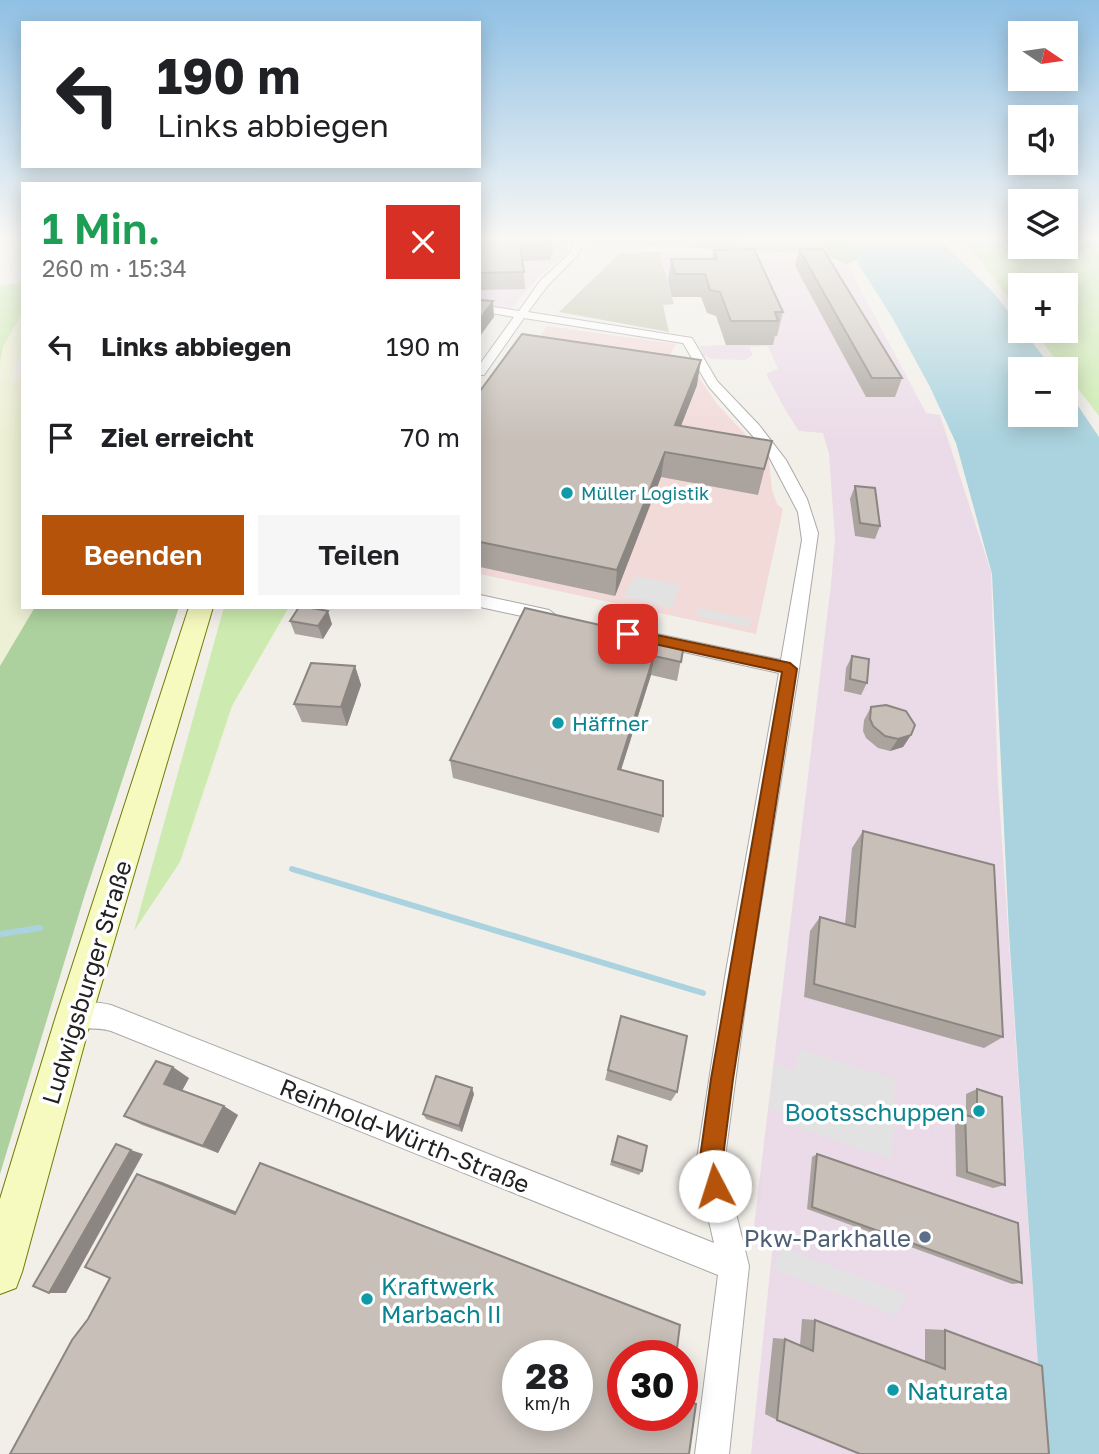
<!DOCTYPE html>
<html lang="de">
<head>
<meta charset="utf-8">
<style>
  :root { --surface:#fff; --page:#f6f6f6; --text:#202124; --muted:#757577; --accent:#b45309 }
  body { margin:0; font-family:"Golos Text",sans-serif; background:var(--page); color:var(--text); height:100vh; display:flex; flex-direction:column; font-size:26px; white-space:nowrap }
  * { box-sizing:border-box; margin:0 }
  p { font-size:23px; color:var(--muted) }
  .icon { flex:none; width:38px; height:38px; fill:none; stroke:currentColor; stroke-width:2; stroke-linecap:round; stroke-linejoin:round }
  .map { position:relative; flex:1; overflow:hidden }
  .details { position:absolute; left:21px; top:182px; width:460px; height:427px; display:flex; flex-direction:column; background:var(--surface); border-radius:0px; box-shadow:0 4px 18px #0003 }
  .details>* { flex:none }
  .hud { position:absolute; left:21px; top:21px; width:460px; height:147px; border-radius:0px; box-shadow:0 4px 18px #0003; background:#fff; color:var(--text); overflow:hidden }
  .needle { width:46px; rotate:103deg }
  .tools { position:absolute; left:1008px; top:21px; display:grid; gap:14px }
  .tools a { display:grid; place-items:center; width:70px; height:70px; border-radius:0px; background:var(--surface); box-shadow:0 4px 18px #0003; font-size:35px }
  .speed { position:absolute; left:502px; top:1340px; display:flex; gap:14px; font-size:35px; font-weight:700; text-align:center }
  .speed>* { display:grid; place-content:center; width:91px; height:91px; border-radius:50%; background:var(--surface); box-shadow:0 4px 18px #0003; line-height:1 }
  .speed small { font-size:18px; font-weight:400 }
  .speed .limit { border:10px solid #d22; background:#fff; color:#111 }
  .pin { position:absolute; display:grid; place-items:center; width:60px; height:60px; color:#fff; margin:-30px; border-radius:14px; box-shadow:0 4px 10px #0006 }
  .me { position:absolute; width:77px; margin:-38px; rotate:355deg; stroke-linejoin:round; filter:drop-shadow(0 0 5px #0008) }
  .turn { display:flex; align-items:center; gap:24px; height:147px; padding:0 21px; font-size:32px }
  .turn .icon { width:91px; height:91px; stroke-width:2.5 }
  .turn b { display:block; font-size:49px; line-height:60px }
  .round { display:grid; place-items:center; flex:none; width:74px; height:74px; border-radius:0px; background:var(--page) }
  .headline { display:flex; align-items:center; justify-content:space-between; height:119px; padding:0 21px }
  h1 { font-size:42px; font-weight:600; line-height:52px; color:#1e9e55 }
  .cta { display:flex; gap:14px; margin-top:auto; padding:14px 21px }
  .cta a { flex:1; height:80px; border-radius:0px; background:var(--accent); color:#fff; font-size:28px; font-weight:600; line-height:80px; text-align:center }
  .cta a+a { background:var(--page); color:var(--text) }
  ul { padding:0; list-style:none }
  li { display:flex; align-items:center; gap:21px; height:91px; padding:0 21px }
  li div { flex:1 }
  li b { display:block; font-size:26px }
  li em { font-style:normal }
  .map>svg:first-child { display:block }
  .commercial { fill:#f2dad9 }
  .industrial { fill:#ebdbe8 }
  .construction { fill:#c7c7b4 }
  .farmland { fill:#eef0d5 }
  .grass { fill:#cdebb0 }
  .forest { fill:#add19e }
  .parking { fill:#e2e2e2 }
  .water { fill:#aad3df }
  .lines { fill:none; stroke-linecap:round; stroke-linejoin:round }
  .stream { stroke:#aad3df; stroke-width:6 }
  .minor-casing { stroke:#a9a9a9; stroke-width:2 }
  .secondary-casing { stroke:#707d05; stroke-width:2 }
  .minor { fill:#fff; fill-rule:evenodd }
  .secondary { fill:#f7fabf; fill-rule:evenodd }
  .wall { fill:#aba49e }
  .shaded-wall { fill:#8b8681 }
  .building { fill:#c7bfb8; stroke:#8b8681; stroke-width:2; fill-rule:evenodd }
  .route { fill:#b45309; stroke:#753606; stroke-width:2 }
  .culture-dot { fill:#0f9aa8; stroke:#fff; stroke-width:2.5 }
  .service-dot { fill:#5c6f8a; stroke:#fff; stroke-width:2.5 }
  .labels { text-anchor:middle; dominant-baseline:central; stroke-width:7; stroke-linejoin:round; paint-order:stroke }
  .far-culture-label { font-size:18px; fill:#0d838f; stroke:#fff; text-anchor:start }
  .culture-label { font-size:21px; fill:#0d838f; stroke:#fff; text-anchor:start }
  .near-street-label { font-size:24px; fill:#222; stroke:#fff }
  .near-culture-label { font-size:24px; fill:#0d838f; stroke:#fff; text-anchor:start }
  .near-service-label { font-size:24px; fill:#4e5e75; stroke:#fff; text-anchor:end }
</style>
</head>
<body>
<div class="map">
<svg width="1099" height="1454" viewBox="0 0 1099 1454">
  <rect width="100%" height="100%" fill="#f2efe9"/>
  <!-- commercial -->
  <polygon class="commercial" points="547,326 676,344 669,358 689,363 717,404 769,460 772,490 777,504 783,509 756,634 480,574 480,416"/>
  <!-- industrial -->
  <g class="industrial">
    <polygon points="480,237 570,237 563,256 539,276 511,309 480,304"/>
    <polygon points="659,252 847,264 926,413 940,415 991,572 998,783 1044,1454 751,1454 774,1234 754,1226 831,584 835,539 829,454 823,433 799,431 786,411 766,374 778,369 768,346 749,347 753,355 745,360 712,359 703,355 700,346 726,345 716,316 707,313 701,297 672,297"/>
  </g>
  <!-- construction -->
  <g class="construction">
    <polygon points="593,237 813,237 823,254 591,243"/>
    <polygon points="659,252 674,304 663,305 669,332 559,312 620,253"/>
  </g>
  <!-- farmland -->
  <polygon class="farmland" points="23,311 23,348 10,378 18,382 23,373 23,607 35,607 0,666 0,362 2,347"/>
  <!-- grass -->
  <g class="grass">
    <polygon points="963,237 1020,237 1020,247 1066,247 1066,237 1099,237 1099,416 1034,331 1066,331 1066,285 1020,285 1020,313"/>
    <polygon points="23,283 23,311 3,347 0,362 0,286"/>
    <polygon points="224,607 289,607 232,706 180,862 134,931"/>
  </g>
  <!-- forest -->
  <g class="forest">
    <polygon points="813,237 841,237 856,260 847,264 823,254"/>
    <polygon points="35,607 179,607 85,894 0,1174 0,666"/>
  </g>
  <!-- parking -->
  <g class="parking">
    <polygon points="636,576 680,585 672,608 624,597 630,582 632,583"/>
    <polygon points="698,608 751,619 749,627 696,616"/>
    <polygon points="799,1049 895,1079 892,1159 791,1125 791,1115 769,1108 774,1064 796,1071"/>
    <polygon points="783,1248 907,1295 895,1315 772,1269"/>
  </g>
  <!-- water -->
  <polygon class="water" points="841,237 937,237 993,292 1053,369 1020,369 1020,415 1066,415 1066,388 1099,437 1099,1454 1044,1454 1009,934 992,574 956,443 930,387 892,317"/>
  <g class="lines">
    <!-- stream -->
    <g class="stream">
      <polyline points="292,869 703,993"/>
      <polyline points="0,934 40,928"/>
    </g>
    <defs>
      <g id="minor">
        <path d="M576,237H586L577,256L548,285L528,312L692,338L717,381L759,425L786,460L807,499L818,533L799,669L749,977L724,1165L749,1266L729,1454H695L718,1275L111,1031C95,1026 80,1031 65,1025L61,1016L65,1007C80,1001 95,1001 111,1005L714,1243L696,1165L725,977L779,673L657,646L651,644L648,640L651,636L657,634L781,660L802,540L798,512L766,451L709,387L683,343L524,318L484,375H480V364L514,317L480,311V305L519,311L540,281L570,253Z"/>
        <polygon points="480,595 549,610 557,616 549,622 480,607"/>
      </g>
      <polygon id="secondary" points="189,607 213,607 92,1016 22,1272 16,1288 0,1294 0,1199 56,1016"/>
    </defs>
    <!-- minor casing -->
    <use href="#minor" class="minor-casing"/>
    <!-- secondary casing -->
    <use href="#secondary" class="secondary-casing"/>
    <!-- minor -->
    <use href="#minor" class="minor"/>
    <!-- secondary -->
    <use href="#secondary" class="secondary"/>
  </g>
  <!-- wall -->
  <g class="wall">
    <polygon points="480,237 553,237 553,254 551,254 551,260 523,261 525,289 480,290"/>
    <polygon points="680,237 739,237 738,242 682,242"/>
    <polygon points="799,249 902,378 895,397 866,397 795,266"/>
    <polygon points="714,250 783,312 777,336 775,336 773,345 726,345 716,316 707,313 701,297 672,297 668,281 671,259 712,259"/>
    <polygon points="697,385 681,426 765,467 758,495 661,477 615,596 480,567 480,391"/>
    <polygon points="855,486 880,526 875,539 855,536 850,499"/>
    <polygon points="525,608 684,644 677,681 651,675 621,769 663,816 659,833 453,778 450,760"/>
    <polygon points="290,621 332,624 323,639 295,634"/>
    <polygon points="852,656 867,683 861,695 844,691 846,668"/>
    <polygon points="355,666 361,685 347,726 302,722 294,704"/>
    <polygon points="871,707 911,735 903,747 890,751 878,748 866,738 863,731 864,720"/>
    <polygon points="863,831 1003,1037 984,1048 804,997 810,931 820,917 845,924 852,848"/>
    <polygon points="621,1016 677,1092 671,1101 605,1080"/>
    <polygon points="189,1078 182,1091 238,1115 218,1153 142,1125 124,1116"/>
    <polygon points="977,1089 1005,1185 993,1188 956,1176 955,1120 966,1115 966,1094"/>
    <polygon points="474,1094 462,1132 426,1119 423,1114"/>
    <polygon points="618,1136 642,1171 639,1175 610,1165"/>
    <polygon points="817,1154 1022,1283 1012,1284 807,1209 812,1157"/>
    <polygon points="802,1319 815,1320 925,1361 925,1329 945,1330 1042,1366 777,1420 765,1414 773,1338 785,1339 800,1345"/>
  </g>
  <!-- shaded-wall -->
  <g class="shaded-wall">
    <polygon points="493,301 494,317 480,336 480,319"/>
    <polygon points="701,360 697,385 671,451 675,425"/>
    <polygon points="665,452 661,477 615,596 617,570"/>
    <polygon points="328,611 332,624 323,639 318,626"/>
    <polygon points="654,656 651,675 616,786 618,769"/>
    <polygon points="355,666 361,685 347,726 341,707"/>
    <polygon points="911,735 903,747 890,751 898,739"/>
    <polygon points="173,1067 189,1078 180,1094 164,1084"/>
    <polygon points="472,1088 474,1094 462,1132 459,1126"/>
    <polygon points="224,1106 238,1115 218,1153 203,1146"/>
    <polygon points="131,1150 143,1154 66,1293 49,1293"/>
    <polygon points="137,1174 162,1182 255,1219 235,1214"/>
  </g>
  <!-- building -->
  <g class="building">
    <polygon points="480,237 553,237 553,238 550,238 551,243 520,244 524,272 480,273"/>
    <polygon points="754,249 783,312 775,312 778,321 731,321 720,292 710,290 705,274 675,274 671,259 717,259 714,250"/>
    <polygon points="799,249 823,249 902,378 872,378"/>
    <polygon points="480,300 493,301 480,319"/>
    <polygon points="522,334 701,360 675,425 772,441 764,469 665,452 617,570 480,542 480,391"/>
    <polygon points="855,486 875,488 880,526 860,523"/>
    <polygon points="299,607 306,607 328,611 318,626 290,621"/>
    <polygon points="525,608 684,644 681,662 654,656 618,769 663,781 663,816 450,760"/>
    <polygon points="852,656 869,659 867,683 850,679"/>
    <polygon points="311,663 355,666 341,707 294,704"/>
    <polygon points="886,705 906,711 915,725 911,735 898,739 885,736 873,726 870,719 871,707"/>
    <polygon points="863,831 994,865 1003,1037 814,984 820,917 855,927"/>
    <polygon points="621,1016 687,1036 677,1092 608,1070"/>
    <polygon points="156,1061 173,1067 164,1084 224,1106 203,1146 124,1116"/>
    <polygon points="436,1076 472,1088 459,1126 423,1114"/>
    <polygon points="977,1089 1002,1097 1005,1185 967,1172 965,1115 977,1118"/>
    <polygon points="618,1136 647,1146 642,1171 612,1161"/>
    <polygon points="116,1144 131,1150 49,1293 33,1286"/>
    <polygon points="817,1154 1018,1223 1022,1283 812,1207"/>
    <path d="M260,1163L680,1325L676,1356H623V1416H682V1399L696,1404L689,1454H10L72,1340L88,1319L110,1278L85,1267L137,1174L235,1214ZM518,1356H578V1416H518Z"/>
    <polygon points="815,1320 945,1369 945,1330 1042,1366 1049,1454 860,1454 777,1420 785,1339 813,1351"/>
  </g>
  <!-- sky -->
  <linearGradient id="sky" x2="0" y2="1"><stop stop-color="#8fc0e4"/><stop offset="0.54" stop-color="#f9f8f5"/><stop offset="1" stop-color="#f9f8f5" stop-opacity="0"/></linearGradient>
  <rect width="1099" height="441" fill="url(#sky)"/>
  <!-- route -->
  <polygon class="route" points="628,629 790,663 797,669 733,1079 722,1165 727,1186 724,1194 715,1197 707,1194 699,1165 711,1079 782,672 623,637 621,634"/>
  <!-- markers -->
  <g class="culture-dot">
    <circle cx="567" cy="493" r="7"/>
    <circle cx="558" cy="723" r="7"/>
    <circle cx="979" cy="1111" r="7"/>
    <circle cx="367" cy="1299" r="7"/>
    <circle cx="893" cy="1390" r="7"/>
  </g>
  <circle class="service-dot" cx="925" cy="1237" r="7"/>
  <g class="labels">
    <!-- far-culture labels -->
    <g class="far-culture-label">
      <text x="581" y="493">Müller Logistik</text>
    </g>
    <!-- culture labels -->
    <g class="culture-label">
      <text x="572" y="723">Häffner</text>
    </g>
    <!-- near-street labels -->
    <g class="near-street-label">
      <text transform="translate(86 982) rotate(-73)">Ludwigsburger Straße</text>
      <text transform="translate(405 1135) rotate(22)">Reinhold-Würth-Straße</text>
    </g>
    <!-- near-culture labels -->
    <g class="near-culture-label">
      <text x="965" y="1111" text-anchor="end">Bootsschuppen</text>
      <text x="381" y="1285">Kraftwerk<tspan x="381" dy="28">Marbach II</tspan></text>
      <text x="907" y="1390">Naturata</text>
    </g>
    <!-- near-service labels -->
    <g class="near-service-label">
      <text x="911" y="1237">Pkw-Parkhalle</text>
    </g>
  </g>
</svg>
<div class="tools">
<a><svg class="needle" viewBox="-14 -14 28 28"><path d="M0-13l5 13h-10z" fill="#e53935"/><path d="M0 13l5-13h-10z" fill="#757577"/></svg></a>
<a><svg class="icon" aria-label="sound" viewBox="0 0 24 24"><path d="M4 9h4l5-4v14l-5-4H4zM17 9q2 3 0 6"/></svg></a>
<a><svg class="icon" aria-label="layers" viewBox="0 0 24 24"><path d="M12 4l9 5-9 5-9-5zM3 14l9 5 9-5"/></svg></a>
<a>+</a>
<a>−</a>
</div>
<div class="speed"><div>28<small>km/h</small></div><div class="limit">30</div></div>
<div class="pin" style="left:628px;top:634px;background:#d93025"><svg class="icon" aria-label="arrive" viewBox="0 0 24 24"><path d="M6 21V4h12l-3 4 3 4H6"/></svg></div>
<svg class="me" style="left:715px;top:1186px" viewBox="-20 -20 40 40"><circle r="19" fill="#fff"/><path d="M0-13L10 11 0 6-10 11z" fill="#b45309"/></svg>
<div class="hud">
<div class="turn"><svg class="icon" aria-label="left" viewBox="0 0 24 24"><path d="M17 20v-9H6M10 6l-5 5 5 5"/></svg><div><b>190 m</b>Links abbiegen</div></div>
</div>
<section class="details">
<div class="headline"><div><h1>1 Min.</h1><p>260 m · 15:34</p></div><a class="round" style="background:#d93025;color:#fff"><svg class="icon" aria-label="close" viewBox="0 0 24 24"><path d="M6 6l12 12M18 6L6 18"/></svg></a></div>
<ul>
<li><svg class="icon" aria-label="left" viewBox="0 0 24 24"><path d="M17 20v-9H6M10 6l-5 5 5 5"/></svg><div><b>Links abbiegen</b></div><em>190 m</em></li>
<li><svg class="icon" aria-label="arrive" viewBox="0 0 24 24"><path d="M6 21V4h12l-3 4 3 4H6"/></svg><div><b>Ziel erreicht</b></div><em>70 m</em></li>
</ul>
<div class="cta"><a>Beenden</a><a>Teilen</a></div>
</section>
</div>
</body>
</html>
